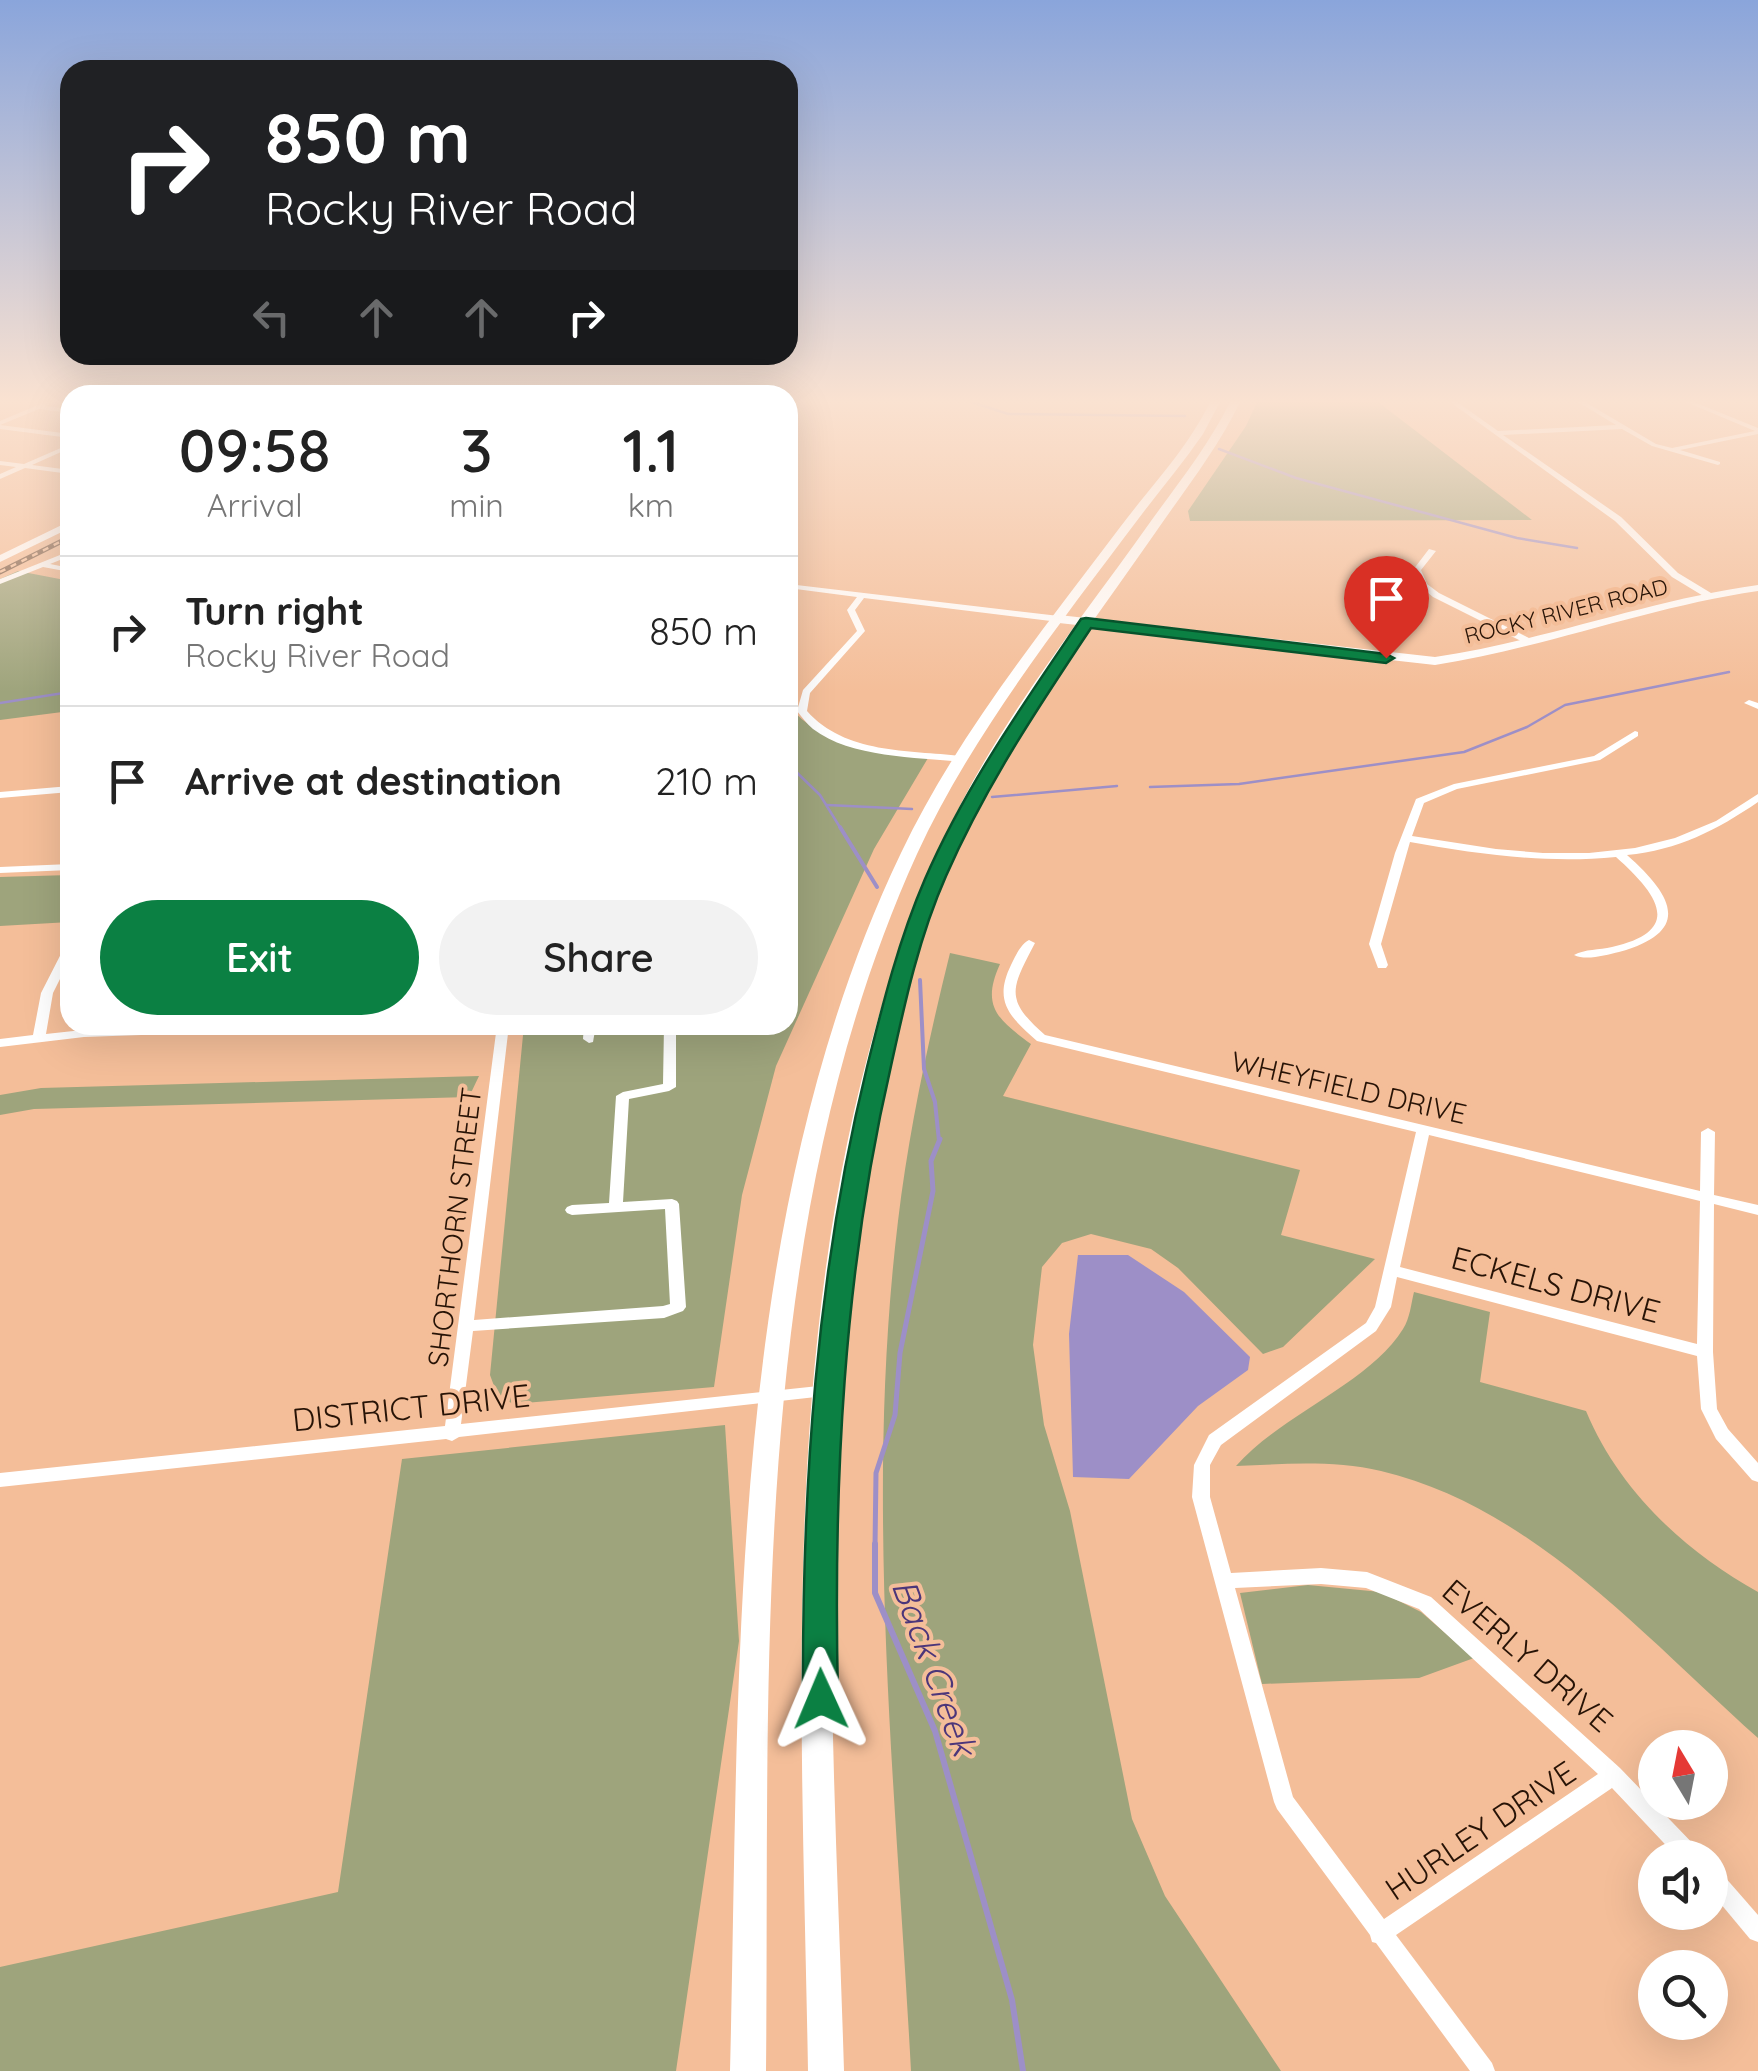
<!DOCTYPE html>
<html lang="en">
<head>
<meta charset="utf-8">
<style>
  :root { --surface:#fff; --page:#f2f2f2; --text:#222; --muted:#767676; --line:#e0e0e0; --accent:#0b8043 }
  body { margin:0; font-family:Quicksand,sans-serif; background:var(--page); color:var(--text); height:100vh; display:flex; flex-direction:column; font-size:38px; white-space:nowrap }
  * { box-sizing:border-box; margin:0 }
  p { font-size:32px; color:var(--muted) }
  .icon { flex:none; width:55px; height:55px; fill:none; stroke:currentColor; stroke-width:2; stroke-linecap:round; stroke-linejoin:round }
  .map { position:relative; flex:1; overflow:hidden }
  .panel { position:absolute; left:60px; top:385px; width:738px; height:650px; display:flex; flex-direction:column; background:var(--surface); border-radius:30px; box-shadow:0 10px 40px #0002 }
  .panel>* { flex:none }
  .banner { position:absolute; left:60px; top:60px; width:738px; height:305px; border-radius:30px; box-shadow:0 10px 40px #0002; background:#202124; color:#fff; overflow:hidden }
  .needle { width:65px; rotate:350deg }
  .fabs { position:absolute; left:1638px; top:1730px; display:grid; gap:20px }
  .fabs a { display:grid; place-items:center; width:90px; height:90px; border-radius:50%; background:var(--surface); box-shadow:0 10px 40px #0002; font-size:50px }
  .pin { position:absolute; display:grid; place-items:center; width:85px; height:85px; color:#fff; margin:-102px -42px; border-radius:50% 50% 50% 0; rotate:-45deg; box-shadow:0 0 10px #0007 }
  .pin .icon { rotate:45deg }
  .me { position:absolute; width:110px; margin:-55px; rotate:359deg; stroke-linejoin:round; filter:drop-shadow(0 0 8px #0008) }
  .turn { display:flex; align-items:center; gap:35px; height:210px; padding:0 40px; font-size:45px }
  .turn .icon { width:130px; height:130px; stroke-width:2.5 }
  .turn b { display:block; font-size:70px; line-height:85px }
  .lanes { display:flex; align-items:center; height:95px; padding:0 40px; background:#0003; justify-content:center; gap:50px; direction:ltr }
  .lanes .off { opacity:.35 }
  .eta { display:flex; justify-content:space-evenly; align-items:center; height:170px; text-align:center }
  .eta b { font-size:60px; font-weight:600; line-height:70px }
  .cta { display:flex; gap:20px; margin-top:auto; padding:20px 40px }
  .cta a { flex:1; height:115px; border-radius:60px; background:var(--accent); color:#fff; font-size:40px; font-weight:600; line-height:115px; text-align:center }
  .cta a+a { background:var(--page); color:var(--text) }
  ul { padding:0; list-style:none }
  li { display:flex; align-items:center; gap:30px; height:150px; padding:0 40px; border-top:2px solid var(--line) }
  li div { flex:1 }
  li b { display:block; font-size:38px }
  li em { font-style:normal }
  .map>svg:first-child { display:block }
  .green { fill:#9ea47c }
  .water { fill:#9d8fc7 }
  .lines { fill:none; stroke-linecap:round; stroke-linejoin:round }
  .stream-far3 { stroke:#9d8fc7; stroke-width:2.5 }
  .stream-far2 { stroke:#9d8fc7; stroke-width:4 }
  .stream-far1 { stroke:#9d8fc7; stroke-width:5 }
  .stream { stroke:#9d8fc7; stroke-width:6 }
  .street { fill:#fff; fill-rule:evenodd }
  .secondary { fill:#fff; fill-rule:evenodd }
  .primary { fill:#fff; fill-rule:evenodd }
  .rail-casing { stroke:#7a5842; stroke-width:5 }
  .rail { stroke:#f4be99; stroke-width:2.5; stroke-dasharray:6; stroke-linecap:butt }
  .route { fill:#0b8043; stroke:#07532c; stroke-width:2.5 }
  .labels { text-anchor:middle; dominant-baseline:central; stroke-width:8; stroke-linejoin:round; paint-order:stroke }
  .far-street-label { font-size:22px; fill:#271306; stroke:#f4be99 }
  .street-label { font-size:28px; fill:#271306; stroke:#f4be99 }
  .near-street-label { font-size:32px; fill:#271306; stroke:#f4be99 }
  .near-water-label { font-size:35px; font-style:italic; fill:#4c367a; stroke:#f4be99 }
</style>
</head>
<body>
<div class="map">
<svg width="1758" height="2071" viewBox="0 0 1758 2071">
  <rect width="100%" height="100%" fill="#f4be99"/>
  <!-- green -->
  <g class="green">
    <polygon points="1257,402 1378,402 1532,520 1190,521 1188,511 1246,426"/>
    <polygon points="18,571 70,581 70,711 0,720 0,579"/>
    <path d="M788,705C823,748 876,748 928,758L874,849L776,1066L742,1195L714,1387L513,1404L497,1394L490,1375L524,1025H788Z"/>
    <polygon points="70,875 70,922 0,926 0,877"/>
    <path d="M950,953L1000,964C981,1006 997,1019 1031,1044L1003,1096L1300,1170L1281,1235L1375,1259L1283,1347L1263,1354L1178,1268L1151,1249L1091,1234L1062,1243L1042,1267L1033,1345L1044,1425L1070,1511L1132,1819L1165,1896L1281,2071H911C896,1790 864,1502 898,1221C909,1130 928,1042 950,953Z"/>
    <polygon points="479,1076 469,1097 34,1109 0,1115 0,1095 41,1088"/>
    <path d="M1414,1292L1490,1312L1480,1382L1586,1411C1619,1490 1684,1551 1758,1592V1738C1645,1638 1533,1507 1381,1471C1333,1460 1284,1464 1236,1466C1282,1414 1370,1383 1403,1329C1410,1318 1411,1304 1414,1292Z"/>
    <polygon points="725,1425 739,1641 676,2071 0,2071 0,1967 338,1892 402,1459"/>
    <polygon points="1308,1585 1381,1592 1421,1612 1474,1658 1419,1678 1262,1684 1240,1593"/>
  </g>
  <!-- water -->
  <polygon class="water" points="1078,1255 1128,1255 1184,1292 1250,1357 1248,1370 1198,1406 1129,1479 1073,1477 1069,1334"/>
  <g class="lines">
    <!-- stream-far3 -->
    <g class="stream-far3">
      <polyline points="972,402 1008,414 1185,416"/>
      <polyline points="1219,449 1296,478 1517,538 1577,548"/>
      <polyline points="0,703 70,692"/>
      <polyline points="788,764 820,795 841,829"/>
      <polyline points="1150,787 1239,784 1464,752 1527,727 1565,705 1729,672"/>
      <polyline points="992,797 1117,786"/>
      <polyline points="827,805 912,809"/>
    </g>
    <!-- stream-far2 -->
    <g class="stream-far2">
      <polyline points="840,827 877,887"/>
      <polyline points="920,980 924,1069 935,1102 939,1141"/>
    </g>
    <!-- stream-far1 -->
    <polyline class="stream-far1" points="875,1547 876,1473 895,1415 900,1353 933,1191 931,1161 940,1139"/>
    <!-- stream -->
    <polyline class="stream" points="875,1544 875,1593 935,1731 1012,2000 1023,2071"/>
    <!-- street -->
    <g class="street">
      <polygon points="45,402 53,402 46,406 70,409 70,413 39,409 0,425 0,421"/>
      <polygon points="1450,402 1457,402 1498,431 1616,425 1578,402 1585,402 1656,444 1672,448 1755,431 1686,402 1694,402 1758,428 1758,434 1680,450 1720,462 1720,464 1718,465 1652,446 1622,429 1503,435 1621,517 1678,573 1711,593 1711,597 1705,597 1672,577 1615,521"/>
      <polygon points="0,425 70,434 70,438 0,429"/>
      <polygon points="70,444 70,448 32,465 70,470 70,474 25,468 0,479 0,474 16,467 0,465 0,461 24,464"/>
      <polygon points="1429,549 1436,551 1421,570 1427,584 1439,593 1531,639 1531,643 1525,643 1433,597 1421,587 1413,570"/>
      <polygon points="70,551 70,556 50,564 70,568 70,572 43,567 0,584 0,579"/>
      <path d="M788,584L1059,616L1063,619L1059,622L864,598L855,610L865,631L810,693L807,711C845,754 908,750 961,756L966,759L961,762C916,757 851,758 813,729C807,724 802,717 797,711L803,690L857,631L847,610L857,597L788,588Z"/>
      <polygon points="1749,700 1758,703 1758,709 1744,703"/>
      <path d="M1635,731L1638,732V736L1600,760L1457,789L1424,803L1412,836L1496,849L1543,853H1589L1635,848L1675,838L1716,821L1758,794V802C1717,830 1678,850 1627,855C1672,895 1694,931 1619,952C1606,955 1586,961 1574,955C1585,949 1599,950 1612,947C1687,930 1655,892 1616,857C1546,864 1478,854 1410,842L1381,944L1388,965L1386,968H1378L1369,944L1395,853L1416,799L1454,784L1594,756Z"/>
      <polygon points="70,786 70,792 0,798 0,792"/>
      <polygon points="70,864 70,870 0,873 0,867"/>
      <path d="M1029,940L1035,943C1011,989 1004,999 1045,1035L1700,1191L1701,1132L1708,1128L1715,1132L1714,1195L1758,1205V1215L1714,1204L1713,1352L1717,1409L1728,1429L1758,1463V1482L1752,1480L1716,1439L1701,1409L1697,1356L1397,1277L1391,1307L1376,1331L1221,1445L1210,1465V1497L1231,1573L1321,1568L1367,1572L1431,1597L1620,1768L1700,1851L1703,1858H1678L1612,1788L1396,1935L1492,2063L1495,2071H1470L1376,1943L1372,1942L1370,1935L1277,1809L1274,1802L1192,1497L1194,1465L1209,1435L1366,1323L1375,1307L1416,1132L1037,1041C1010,1017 993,1002 1011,965C1016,955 1020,945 1029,940ZM1429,1135L1700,1201L1697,1344L1400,1267ZM1321,1584L1366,1588L1419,1609L1598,1774L1384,1919L1293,1797L1235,1588Z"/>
      <path d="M70,945V959L53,993L46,1034C137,1023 230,1025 322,1025L316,1029L84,1037L0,1047V1039L33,1035L41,993L64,948Z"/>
      <polygon points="497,1025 509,1025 474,1320 663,1306 670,1304 665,1209 572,1215 567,1213 565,1210 567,1207 572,1205 609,1203 616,1096 623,1092 663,1084 664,1025 676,1025 676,1087 669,1091 629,1099 623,1202 672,1199 677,1201 679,1204 686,1307 683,1311 664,1318 473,1331 461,1424 828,1385 834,1387 836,1391 834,1395 459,1437 452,1441 446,1439 0,1487 0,1473 445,1426"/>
      <polygon points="584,1025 596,1025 593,1042 589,1043 583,1039"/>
      <polygon points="1710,1865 1717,1868 1758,1915 1758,1942 1750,1939 1710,1891"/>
    </g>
    <!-- secondary -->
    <g class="secondary">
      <polygon points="70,521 70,528 0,562 0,555"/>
      <path d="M1758,585V591C1648,607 1544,648 1435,665L1059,623L1053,619L1059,615L1435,657C1544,641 1648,600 1758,585Z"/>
    </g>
    <!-- primary -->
    <g class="primary">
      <path d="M1210,402H1220L1203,434C1183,463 1160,490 1139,518C1061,622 971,736 917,854C747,1229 770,1668 766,2071H730C740,1671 725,1221 901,853C957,735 1043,630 1121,526C1152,485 1188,448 1210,402Z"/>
      <path d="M1230,402H1240C1217,450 1183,492 1153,536C1085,633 1014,728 963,835C929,907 906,986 887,1063C807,1391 834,1736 844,2071H808C801,1661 771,1225 943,841C995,725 1078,624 1151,521C1179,482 1209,445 1230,402Z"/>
    </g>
    <defs>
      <polyline id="rail" points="0,572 70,537"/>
    </defs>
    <!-- rail casing -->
    <use href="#rail" class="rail-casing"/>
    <!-- rail -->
    <use href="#rail" class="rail"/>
  </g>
  <!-- sky -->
  <linearGradient id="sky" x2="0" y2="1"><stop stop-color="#8aa5db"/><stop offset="0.58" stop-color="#fae2d1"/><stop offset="1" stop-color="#fae2d1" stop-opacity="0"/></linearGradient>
  <rect width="1758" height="692" fill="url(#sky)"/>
  <!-- route -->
  <path class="route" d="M1086,618L1386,654L1394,658L1386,663L1091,628C1037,709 985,787 946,876C919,937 905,1002 891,1066C843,1273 833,1487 838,1699L833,1711L821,1715L808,1711L803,1699C802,1487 816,1274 867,1067C883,1003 899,939 925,879C966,785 1024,703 1081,619Z"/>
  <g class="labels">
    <!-- far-street labels -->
    <g class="far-street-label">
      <text transform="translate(1566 611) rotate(-14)">ROCKY RIVER ROAD</text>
    </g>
    <!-- street labels -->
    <g class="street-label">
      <text transform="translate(1349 1087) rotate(13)">WHEYFIELD DRIVE</text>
      <text transform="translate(454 1227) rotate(-83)">SHORTHORN STREET</text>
    </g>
    <!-- near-street labels -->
    <g class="near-street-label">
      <text transform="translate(1556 1284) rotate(15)">ECKELS DRIVE</text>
      <text transform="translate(411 1407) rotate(-6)">DISTRICT DRIVE</text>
      <text transform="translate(1528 1655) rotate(41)">EVERLY DRIVE</text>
      <text transform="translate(1480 1830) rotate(-34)">HURLEY DRIVE</text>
    </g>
    <!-- near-water labels -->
    <g class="near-water-label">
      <text transform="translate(935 1667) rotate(70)">Back Creek</text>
    </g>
  </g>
</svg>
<div class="fabs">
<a><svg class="needle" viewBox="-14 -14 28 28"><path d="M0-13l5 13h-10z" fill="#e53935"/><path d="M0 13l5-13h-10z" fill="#767676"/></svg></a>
<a><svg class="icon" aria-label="sound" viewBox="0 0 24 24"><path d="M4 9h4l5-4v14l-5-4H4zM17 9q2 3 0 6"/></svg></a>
<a><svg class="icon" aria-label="search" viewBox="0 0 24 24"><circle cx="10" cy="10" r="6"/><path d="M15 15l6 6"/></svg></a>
</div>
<div class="pin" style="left:1386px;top:658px;background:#d93025"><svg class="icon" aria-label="arrive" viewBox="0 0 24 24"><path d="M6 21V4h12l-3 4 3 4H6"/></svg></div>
<svg class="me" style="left:821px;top:1699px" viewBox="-20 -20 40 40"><path d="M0-17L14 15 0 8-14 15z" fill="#0b8043" stroke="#fff" stroke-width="4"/></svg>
<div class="banner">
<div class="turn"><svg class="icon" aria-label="right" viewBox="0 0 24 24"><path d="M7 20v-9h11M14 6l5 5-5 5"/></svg><div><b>850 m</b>Rocky River Road</div></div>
<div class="lanes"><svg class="icon off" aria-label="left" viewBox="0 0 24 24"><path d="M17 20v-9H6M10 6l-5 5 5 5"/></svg><svg class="icon off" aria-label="ahead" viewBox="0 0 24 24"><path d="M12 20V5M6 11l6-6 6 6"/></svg><svg class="icon off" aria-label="ahead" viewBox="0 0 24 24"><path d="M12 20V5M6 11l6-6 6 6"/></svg><svg class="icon" aria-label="right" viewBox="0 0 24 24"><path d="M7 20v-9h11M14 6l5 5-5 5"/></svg></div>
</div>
<section class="panel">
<div class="eta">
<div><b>09:58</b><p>Arrival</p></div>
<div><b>3</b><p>min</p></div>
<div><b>1.1</b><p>km</p></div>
</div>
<ul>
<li><svg class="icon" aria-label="right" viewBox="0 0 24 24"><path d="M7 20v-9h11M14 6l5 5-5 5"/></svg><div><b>Turn right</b><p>Rocky River Road</p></div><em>850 m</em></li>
<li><svg class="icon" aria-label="arrive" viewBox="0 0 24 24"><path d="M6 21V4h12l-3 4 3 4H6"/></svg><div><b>Arrive at destination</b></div><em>210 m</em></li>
</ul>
<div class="cta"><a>Exit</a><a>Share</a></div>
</section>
</div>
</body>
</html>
